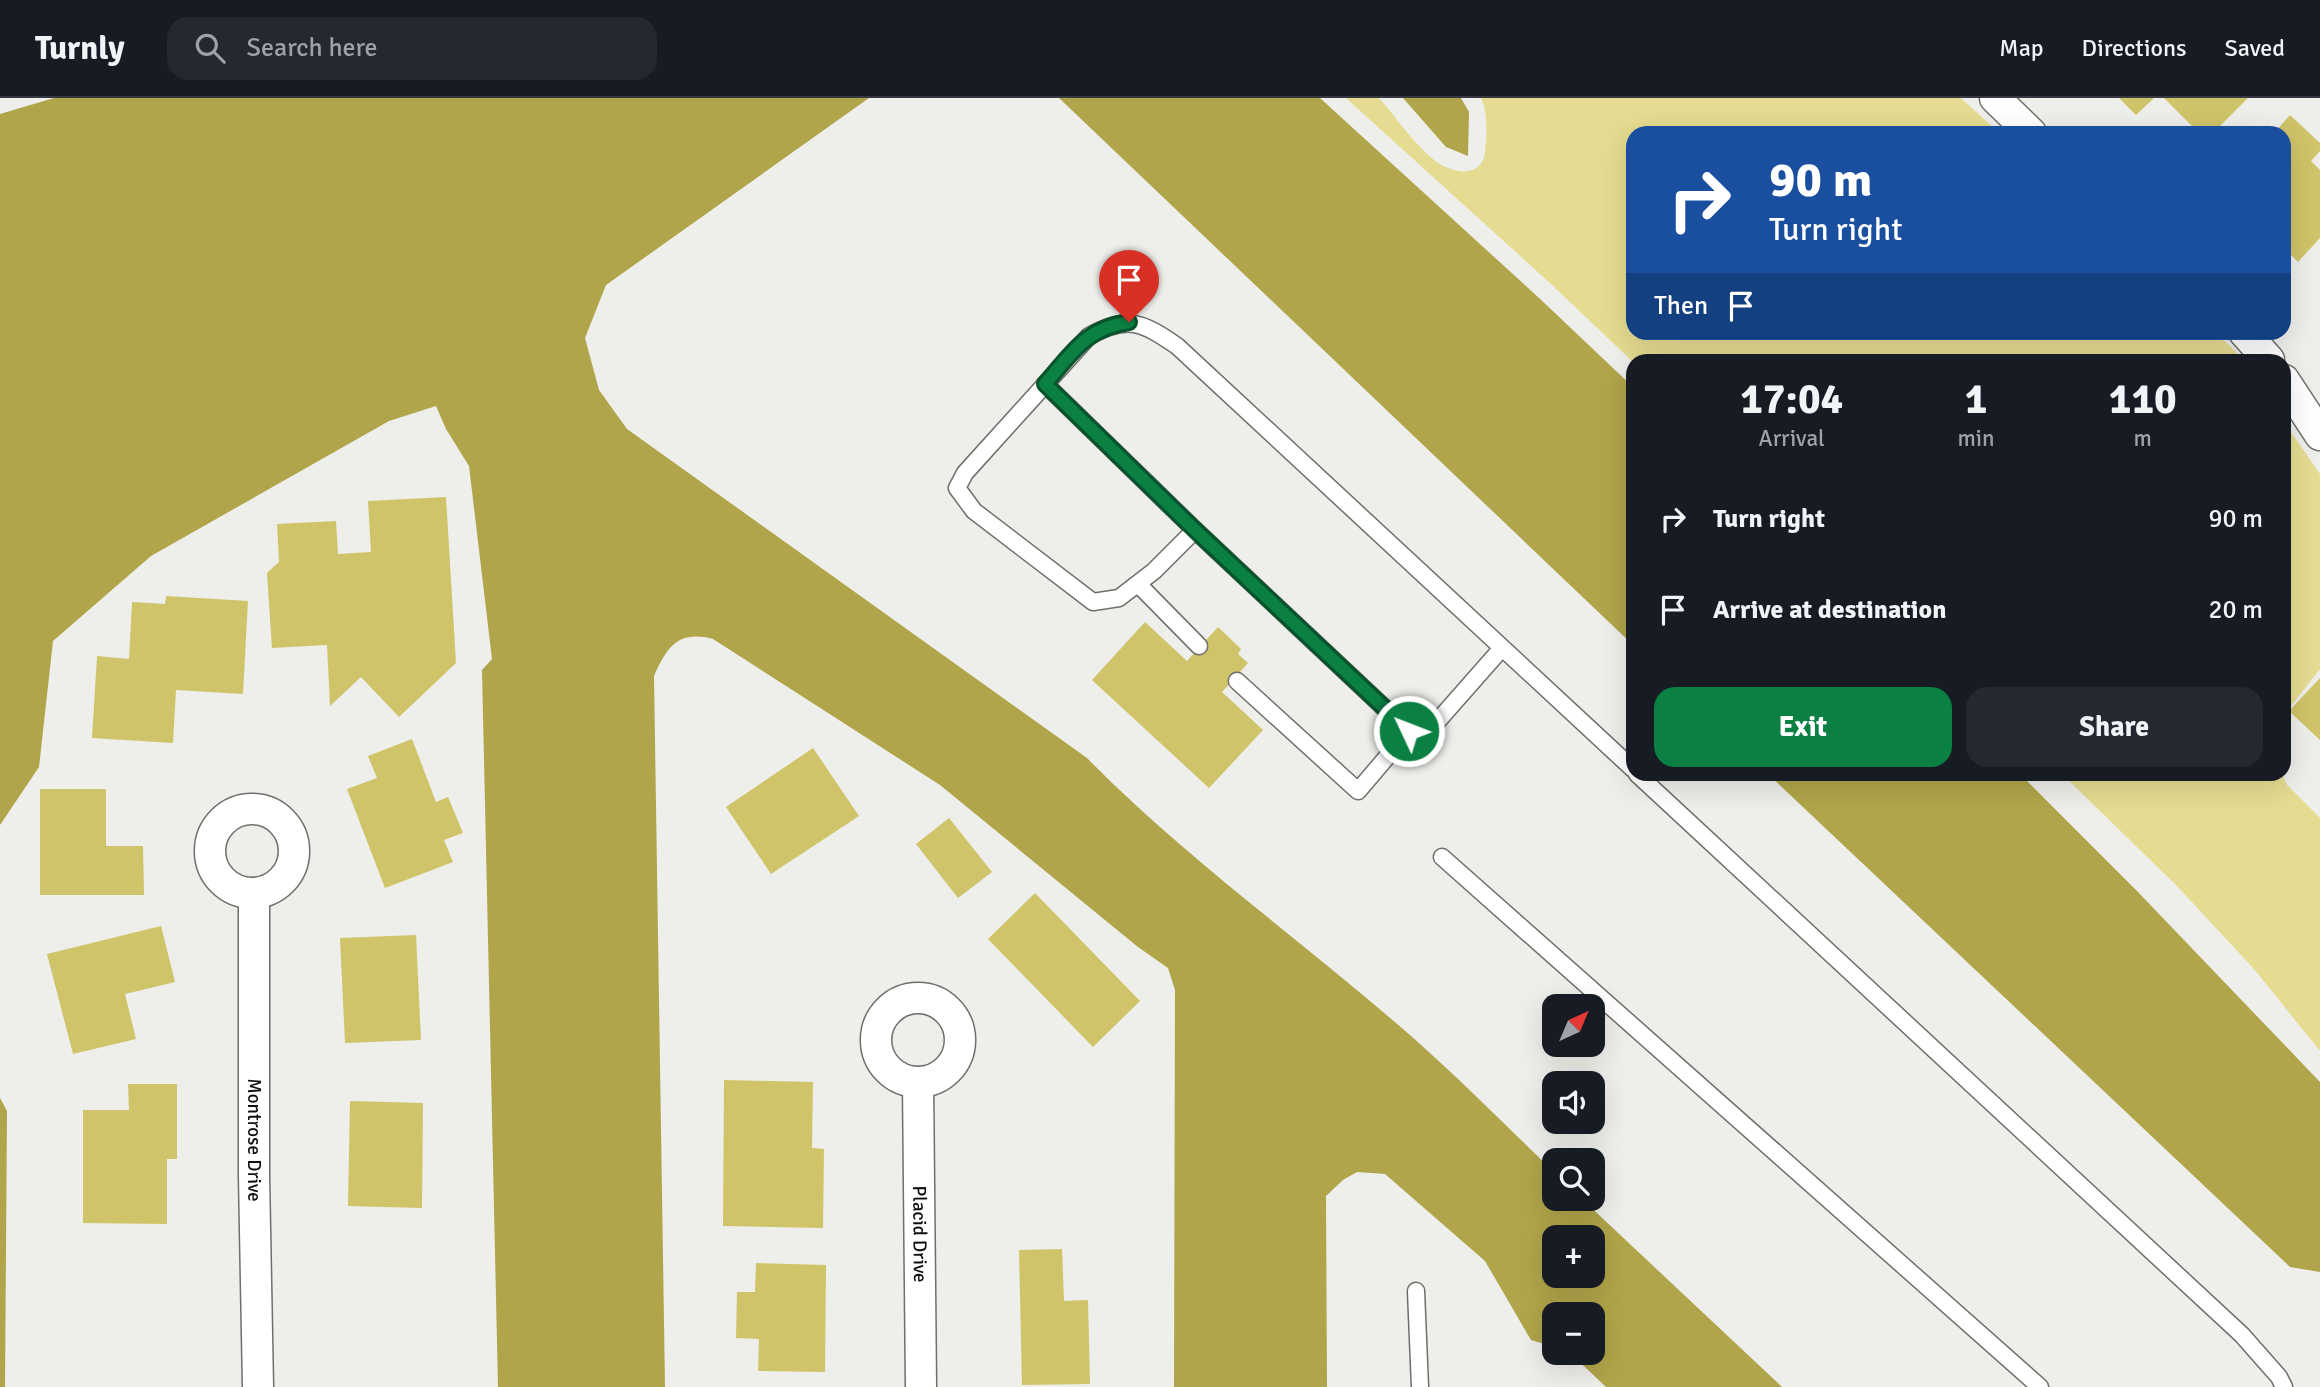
<!DOCTYPE html>
<html lang="en">
<head>
<meta charset="utf-8">
<style>
  :root { --surface:#171b24; --page:#242831; --text:#f1f3f6; --muted:#9ea1a6; --line:#363941; --accent:#0b8043 }
  body { margin:0; font-family:Signika,sans-serif; background:var(--page); color:var(--text); height:100vh; display:flex; flex-direction:column; font-size:26px; white-space:nowrap }
  * { box-sizing:border-box; margin:0 }
  p { font-size:23px; color:var(--muted) }
  .icon { flex:none; width:38px; height:38px; fill:none; stroke:currentColor; stroke-width:2; stroke-linecap:round; stroke-linejoin:round }
  .map { position:relative; flex:1; overflow:hidden }
  .panel { position:absolute; left:1626px; top:256px; width:665px; height:427px; display:flex; flex-direction:column; background:var(--surface); border-radius:21px; box-shadow:0 7px 28px #0002 }
  .panel>* { flex:none }
  .hud { position:absolute; left:1626px; top:28px; width:665px; height:214px; border-radius:21px; box-shadow:0 7px 28px #0002; background:#1a4fa0; color:#fff; overflow:hidden }
  .needle { width:46px; rotate:44deg }
  .controls { position:absolute; left:1542px; top:896px; display:grid; gap:14px }
  .controls a { display:grid; place-items:center; width:63px; height:63px; border-radius:14px; background:var(--surface); box-shadow:0 7px 28px #0002; font-size:35px }
  .pin { position:absolute; display:grid; place-items:center; width:60px; height:60px; color:#fff; margin:-72px -30px; border-radius:50% 50% 50% 0; rotate:-45deg; box-shadow:0 0 7px #0007 }
  .pin .icon { rotate:45deg }
  .me { position:absolute; width:77px; margin:-38px; rotate:313deg; stroke-linejoin:round; filter:drop-shadow(0 0 5px #0008) }
  .turn { display:flex; align-items:center; gap:24px; height:147px; padding:0 28px; font-size:32px }
  .turn .icon { width:91px; height:91px; stroke-width:2.5 }
  .turn b { display:block; font-size:49px; line-height:60px }
  .then { display:flex; align-items:center; height:66px; padding:0 28px; background:#0003; gap:14px; font-size:26px }
  .eta { display:flex; justify-content:space-evenly; align-items:center; height:119px; text-align:center }
  .eta b { font-size:42px; font-weight:700; line-height:49px }
  .button { display:flex; gap:14px; margin-top:auto; padding:14px 28px }
  .button a { flex:1; height:80px; border-radius:21px; background:var(--accent); color:#fff; font-size:28px; font-weight:700; line-height:80px; text-align:center }
  .button a+a { background:var(--page); color:var(--text) }
  ul { padding:0; list-style:none }
  li { display:flex; align-items:center; gap:21px; height:91px; padding:0 28px }
  li div { flex:1 }
  li b { display:block; font-size:26px }
  li em { font-style:normal }
  header { display:flex; align-items:center; gap:42px; box-sizing:border-box; height:98px; padding:0 35px; background:var(--surface); border-bottom:2px solid var(--line) }
  header strong { font-size:33px }
  nav { display:flex; gap:38px; margin-inline-start:auto; font-size:24px }
  .search { width:490px; height:63px; background:var(--page); display:flex; align-items:center; gap:18px; box-sizing:border-box; padding:0 24px; border-radius:21px; color:var(--muted); font-size:26px }
  .map>svg:first-child { display:block }
  .green { fill:#e5dc91 }
  .water { fill:#b0a54a; fill-rule:evenodd }
  .building { fill:#cfc469 }
  .lines { fill:none; stroke-linecap:round; stroke-linejoin:round }
  .service-casing { stroke:#6f6f6b; stroke-width:19 }
  .minor-casing { stroke:#6f6f6b; stroke-width:33 }
  .service { stroke:#fff; stroke-width:16 }
  .minor { stroke:#fff; stroke-width:30 }
  .route-casing { stroke:#07532c; stroke-width:18 }
  .route { stroke:#0b8043; stroke-width:12 }
  .labels { text-anchor:middle; dominant-baseline:central; stroke-width:7; stroke-linejoin:round; paint-order:stroke }
  .street-label { font-size:19px; fill:#0f0f0d; stroke:#fff }
</style>
</head>
<body>
<header>
<strong>Turnly</strong>
<div class="search"><svg class="icon" aria-label="search" viewBox="0 0 24 24"><circle cx="10" cy="10" r="6"/><path d="M15 15l6 6"/></svg>Search here</div>
<nav><a>Map</a><a>Directions</a><a>Saved</a></nav>
</header>
<div class="map">
<svg width="2320" height="1289" viewBox="0 0 2320 1289">
  <rect width="100%" height="100%" fill="#eeeeea"/>
  <!-- green -->
  <g class="green">
    <path d="M1346,0H1379C1397,20 1413,45 1434,62C1450,75 1482,82 1485,54C1487,38 1488,14 1481,0H1961L1999,35H1633V234H2215L2235,253L2242,262H1633V264L1551,186Z"/>
    <polygon points="2284,324 2320,376 2320,571 2284,617"/>
    <polygon points="2062,676 2282,676 2287,687 2320,720 2320,953 2254,871 2177,788"/>
  </g>
  <!-- water -->
  <g class="water">
    <path d="M54,0H869L606,187L585,240L599,292L627,331L1087,660C1182,757 1293,836 1396,925C1451,972 1502,1024 1554,1074V1101H1582L1782,1289H1606L1570,1255H1592V1216H1554V1249L1531,1242L1485,1163L1385,1076L1357,1074L1343,1082L1326,1098L1327,1289H1174L1175,892L1168,870L1138,849L940,687L713,541C678,532 667,549 654,578L665,1289H498L482,572L492,561L469,368L446,331L436,308L389,323L151,458L53,543L39,669L0,727V16ZM1554,1139H1592V1178H1554Z"/>
    <polygon points="1059,0 1320,0 1538,199 1633,289 1633,547"/>
    <polygon points="1403,0 1461,0 1469,14 1468,58 1446,49"/>
    <polygon points="1768,676 2020,676 2137,793 2320,984 2320,1174 2290,1169"/>
    <polygon points="0,1000 7,1013 5,1289 0,1289"/>
  </g>
  <!-- building -->
  <g class="building">
    <polygon points="2119,0 2154,0 2136,17"/>
    <polygon points="2164,0 2248,0 2213,35 2199,35"/>
    <polygon points="2290,17 2320,45 2320,53 2311,63 2320,72 2320,140 2298,164 2284,150 2284,35 2274,35"/>
    <polygon points="446,399 456,565 399,619 361,579 330,608 327,547 272,550 267,475 279,464 277,426 336,423 338,456 371,454 368,403"/>
    <polygon points="166,498 248,503 243,596 176,592 173,645 92,640 97,558 129,561 132,504 165,506"/>
    <polygon points="1145,524 1187,563 1218,529 1241,551 1238,556 1248,565 1222,594 1263,632 1209,690 1092,582"/>
    <polygon points="2320,580 2320,642 2289,613"/>
    <polygon points="412,641 436,704 448,699 463,735 444,742 453,764 385,790 347,691 377,680 368,658"/>
    <polygon points="813,650 859,718 771,776 726,709"/>
    <polygon points="40,691 106,691 106,748 143,748 144,797 40,797"/>
    <polygon points="949,720 992,774 958,800 916,746"/>
    <polygon points="1035,795 1140,903 1093,949 988,841"/>
    <polygon points="161,828 175,884 125,896 136,941 73,956 47,856"/>
    <polygon points="416,837 421,942 345,945 340,840"/>
    <polygon points="724,982 813,984 812,1050 824,1051 823,1130 723,1128"/>
    <polygon points="128,986 177,986 177,1061 167,1061 167,1126 83,1125 83,1012 129,1012"/>
    <polygon points="350,1003 423,1005 422,1110 348,1108"/>
    <polygon points="1062,1151 1064,1203 1088,1202 1090,1286 1022,1287 1019,1152"/>
    <polygon points="756,1165 826,1167 825,1274 758,1273 759,1241 736,1240 737,1194 755,1194"/>
  </g>
  <g class="lines">
    <defs>
      <g id="service">
        <polyline points="1045,286 1195,432"/>
        <polyline points="1138,486 1199,548"/>
        <path d="M1502,550L1436,625L1409,633L1195,432L1154,473L1119,500L1093,504L974,413L957,390L965,375L1089,238C1128,217 1142,224 1177,248L1633,671"/>
        <polyline points="1237,583 1358,693 1409,633"/>
        <polyline points="1637,676 2242,1237 2279,1279 2284,1289"/>
        <polyline points="1442,759 2040,1289"/>
        <polyline points="1416,1193 1420,1289"/>
      </g>
      <g id="minor">
        <polyline points="1995,0 2031,35"/>
        <polyline points="2244,234 2269,262"/>
        <polyline points="2284,282 2320,337"/>
        <circle cx="252" cy="753" r="42"/>
        <path id="s1" d="M254,795V1078L258,1289"/>
        <circle cx="918" cy="942" r="42"/>
        <path id="s2" d="M918,984L921,1289"/>
      </g>
    </defs>
    <!-- service casing -->
    <use href="#service" class="service-casing"/>
    <!-- minor casing -->
    <use href="#minor" class="minor-casing"/>
    <!-- service -->
    <use href="#service" class="service"/>
    <!-- minor -->
    <use href="#minor" class="minor"/>
  </g>
  <g class="lines">
    <defs>
      <path id="route" d="M1129,224C1086,230 1072,255 1045,286L1195,432L1409,633"/>
    </defs>
    <!-- route casing -->
    <use href="#route" class="route-casing"/>
    <!-- route -->
    <use href="#route" class="route"/>
  </g>
  <g class="labels">
    <!-- street labels -->
    <g class="street-label">
      <text stroke="none"><textPath href="#s1" startOffset="247">Montrose Drive</textPath></text>
      <text stroke="none"><textPath href="#s2" startOffset="152">Placid Drive</textPath></text>
    </g>
  </g>
</svg>
<div class="controls">
<a><svg class="needle" viewBox="-14 -14 28 28"><path d="M0-13l5 13h-10z" fill="#e53935"/><path d="M0 13l5-13h-10z" fill="#9ea1a6"/></svg></a>
<a><svg class="icon" aria-label="sound" viewBox="0 0 24 24"><path d="M4 9h4l5-4v14l-5-4H4zM17 9q2 3 0 6"/></svg></a>
<a><svg class="icon" aria-label="search" viewBox="0 0 24 24"><circle cx="10" cy="10" r="6"/><path d="M15 15l6 6"/></svg></a>
<a>+</a>
<a>−</a>
</div>
<div class="pin" style="left:1129px;top:224px;background:#d93025"><svg class="icon" aria-label="arrive" viewBox="0 0 24 24"><path d="M6 21V4h12l-3 4 3 4H6"/></svg></div>
<svg class="me" style="left:1409px;top:633px" viewBox="-20 -20 40 40"><circle r="17" fill="#0b8043" stroke="#fff" stroke-width="3"/><path d="M0-11L8 9 0 5-8 9z" fill="#fff"/></svg>
<div class="hud">
<div class="turn"><svg class="icon" aria-label="right" viewBox="0 0 24 24"><path d="M7 20v-9h11M14 6l5 5-5 5"/></svg><div><b>90 m</b>Turn right</div></div>
<div class="then">Then<svg class="icon" aria-label="arrive" viewBox="0 0 24 24"><path d="M6 21V4h12l-3 4 3 4H6"/></svg></div>
</div>
<section class="panel">
<div class="eta">
<div><b>17:04</b><p>Arrival</p></div>
<div><b>1</b><p>min</p></div>
<div><b>110</b><p>m</p></div>
</div>
<ul>
<li><svg class="icon" aria-label="right" viewBox="0 0 24 24"><path d="M7 20v-9h11M14 6l5 5-5 5"/></svg><div><b>Turn right</b></div><em>90 m</em></li>
<li><svg class="icon" aria-label="arrive" viewBox="0 0 24 24"><path d="M6 21V4h12l-3 4 3 4H6"/></svg><div><b>Arrive at destination</b></div><em>20 m</em></li>
</ul>
<div class="button"><a>Exit</a><a>Share</a></div>
</section>
</div>
</body>
</html>
